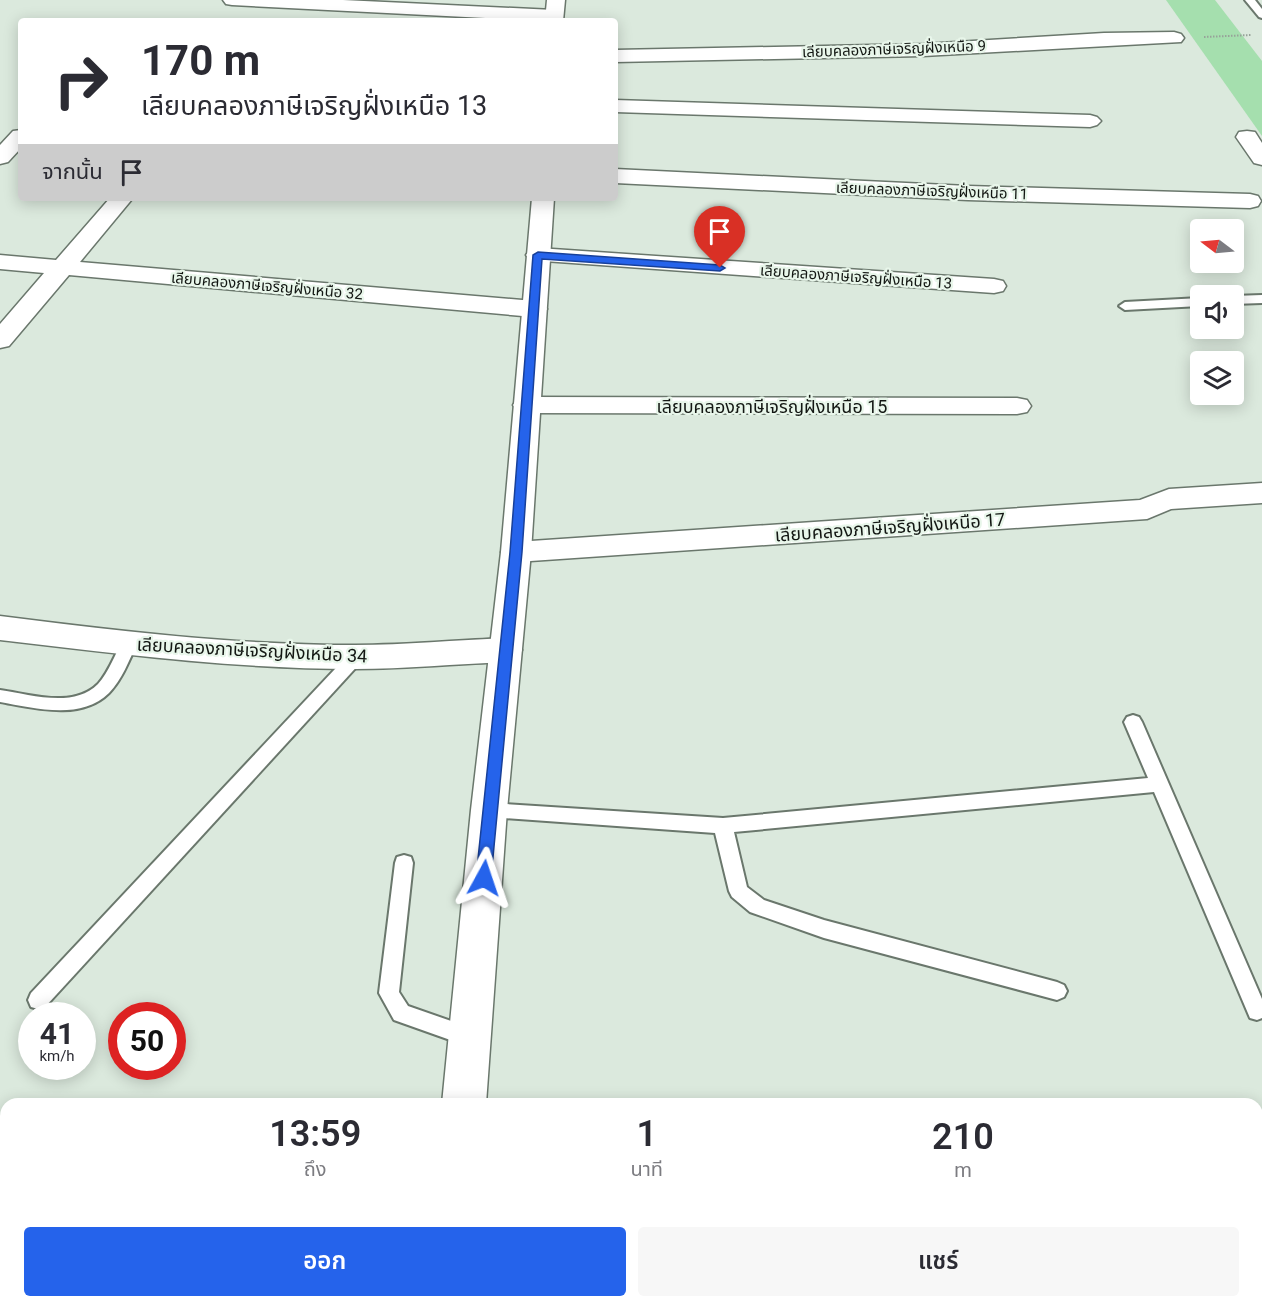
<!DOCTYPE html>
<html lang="th">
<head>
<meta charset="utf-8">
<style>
  :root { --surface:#fff; --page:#f7f7f7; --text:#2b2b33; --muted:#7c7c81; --accent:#2563eb }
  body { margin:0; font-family:Roboto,"Noto Sans Thai",sans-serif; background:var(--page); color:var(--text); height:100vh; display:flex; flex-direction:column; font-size:22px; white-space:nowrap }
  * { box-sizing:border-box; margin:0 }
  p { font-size:20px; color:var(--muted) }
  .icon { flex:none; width:33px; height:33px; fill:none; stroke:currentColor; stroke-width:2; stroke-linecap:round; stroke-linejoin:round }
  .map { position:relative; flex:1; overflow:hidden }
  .side { position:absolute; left:0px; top:1098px; width:1263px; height:210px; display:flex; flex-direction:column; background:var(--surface); border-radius:18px 18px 0 0; box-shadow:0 3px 15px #0003 }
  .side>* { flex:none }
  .banner { position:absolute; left:18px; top:18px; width:600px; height:183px; border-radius:6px; box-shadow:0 3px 15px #0003; background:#fff; color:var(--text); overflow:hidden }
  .needle { width:39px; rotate:286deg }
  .fabs { position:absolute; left:1190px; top:219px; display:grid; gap:12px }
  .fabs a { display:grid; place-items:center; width:54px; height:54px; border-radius:6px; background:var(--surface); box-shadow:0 3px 15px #0003; font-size:30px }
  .speed { position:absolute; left:18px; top:1002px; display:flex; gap:12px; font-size:30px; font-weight:700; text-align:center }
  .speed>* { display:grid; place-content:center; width:78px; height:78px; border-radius:50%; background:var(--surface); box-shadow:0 3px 15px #0003; line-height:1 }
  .speed small { font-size:15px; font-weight:400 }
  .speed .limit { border:9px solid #d22; background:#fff; color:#111 }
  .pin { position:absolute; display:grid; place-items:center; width:51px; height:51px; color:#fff; margin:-62px -26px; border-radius:50% 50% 50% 0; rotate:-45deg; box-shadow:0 0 6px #0007 }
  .pin .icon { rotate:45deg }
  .me { position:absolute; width:66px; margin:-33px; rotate:5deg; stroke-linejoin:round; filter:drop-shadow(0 0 4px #0008) }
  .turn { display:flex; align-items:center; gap:21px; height:126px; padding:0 24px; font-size:27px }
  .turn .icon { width:78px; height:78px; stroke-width:2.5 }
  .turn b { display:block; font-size:42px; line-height:51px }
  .then { display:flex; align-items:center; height:57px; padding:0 24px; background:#0003; gap:12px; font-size:22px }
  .eta { display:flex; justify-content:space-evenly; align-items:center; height:102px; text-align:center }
  .eta b { font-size:36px; font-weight:600; line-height:42px }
  .button { display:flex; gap:12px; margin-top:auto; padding:12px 24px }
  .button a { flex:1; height:69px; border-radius:6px; background:var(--accent); color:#fff; font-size:24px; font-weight:600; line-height:69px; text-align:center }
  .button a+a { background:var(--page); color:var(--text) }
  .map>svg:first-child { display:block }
  .water { fill:#a5dfae }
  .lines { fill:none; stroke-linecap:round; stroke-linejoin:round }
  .service-casing { stroke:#6a776c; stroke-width:4 }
  .minor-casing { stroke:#6a776c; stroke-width:3 }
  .secondary-casing { stroke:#6a776c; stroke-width:3 }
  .path { stroke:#97a299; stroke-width:2; stroke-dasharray:1.5 1.5; stroke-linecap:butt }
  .service { fill:#fff; fill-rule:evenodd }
  .minor { fill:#fff; fill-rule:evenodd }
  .secondary { fill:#fff; fill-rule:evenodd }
  .route { fill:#2563eb; stroke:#184099; stroke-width:1.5 }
  .labels { text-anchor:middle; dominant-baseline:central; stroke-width:4.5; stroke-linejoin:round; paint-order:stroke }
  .far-street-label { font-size:15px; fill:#131713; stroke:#e8f6ea }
  .street-label { font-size:18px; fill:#131713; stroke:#e8f6ea }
</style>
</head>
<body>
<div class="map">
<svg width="1262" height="1308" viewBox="0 0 1262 1308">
  <rect width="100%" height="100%" fill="#dbe9dd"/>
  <!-- water -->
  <polygon class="water" points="1166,0 1215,0 1262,61 1262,136"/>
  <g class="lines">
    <defs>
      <g id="service">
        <polygon points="1245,0 1255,0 1262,9 1262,18 1259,17"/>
        <polygon points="1262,295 1262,303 1233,304 1233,296"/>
        <polygon points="1200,298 1200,306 1125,310 1119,306 1125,302"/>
        <path d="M129,638L135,640L137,644C129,660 122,680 109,693C81,721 34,708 0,702V690C30,694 73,709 98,684C109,672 115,654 123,640Z"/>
        <polygon points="356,651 362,653 364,657 362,661 45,1007 38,1009 31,1007 28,1000 31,993 350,653"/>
        <polygon points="1133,715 1139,717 1142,722 1262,999 1262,1018 1257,1020 1250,1018 1154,792 734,832 747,887 764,900 824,920 1057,982 1064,985 1067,991 1064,997 1057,1000 824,938 750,912 732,897 729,891 715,833 489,817 483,815 480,810 483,805 489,803 723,818 1148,778 1124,722 1127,717"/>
        <polygon points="404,855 411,857 413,863 399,992 408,1006 477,1030 480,1037 477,1044 470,1047 394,1020 379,993 395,863 397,857"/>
      </g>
      <g id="minor">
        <polygon points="223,0 343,0 554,10 561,12 563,16 556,21 542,21 232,5 226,4"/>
        <polygon points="1174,32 1181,34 1184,38 1181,42 923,56 615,62 615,50 923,44 1104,33"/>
        <polygon points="615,100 1090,115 1097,117 1101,121 1097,125 1090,127 615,112"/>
        <polygon points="21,130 21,148 8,162 0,164 0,145 13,131"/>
        <polygon points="1247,131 1255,132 1262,143 1262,165 1254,163 1236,137 1239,132"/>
        <polygon points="615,169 968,186 1250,194 1258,196 1261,201 1258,206 1250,208 968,200 615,183"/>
        <polygon points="110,198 133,198 80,262 534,301 543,304 547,309 543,314 534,317 69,275 9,346 0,348 0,324 44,273 0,269 0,255 56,260"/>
        <polygon points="538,248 994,279 1003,281 1006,286 1003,291 994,293 530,260 526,255 530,250"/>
        <polygon points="527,397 1017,398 1027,400 1031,406 1027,412 1017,414 527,413 517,411 513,405 517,399"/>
        <polygon points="1262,483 1262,503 1171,509 1147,519 516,562 505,559 501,552 505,545 516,542 1140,500 1169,489"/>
        <path d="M0,616C118,631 236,645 355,645C405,645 456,640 506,638L518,642L522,650L518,658L506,662C456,664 405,669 355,669C236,669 118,654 0,640Z"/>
        <polygon points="639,1302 712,1302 709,1308 636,1308"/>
      </g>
      <g id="secondary">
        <polygon points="547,0 565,0 563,21 545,21"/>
        <polygon points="532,198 554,198 531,552 507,810 486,1104 442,1104 471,810 501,552"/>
        <polygon points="421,1302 469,1302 468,1308 420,1308"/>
      </g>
    </defs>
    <!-- service casing -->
    <use href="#service" class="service-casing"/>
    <!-- minor casing -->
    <use href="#minor" class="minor-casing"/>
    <!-- secondary casing -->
    <use href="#secondary" class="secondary-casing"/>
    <!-- path -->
    <polyline class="path" points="1204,37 1251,35"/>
    <!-- service -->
    <use href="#service" class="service"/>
    <!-- minor -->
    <use href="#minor" class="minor"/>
    <!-- secondary -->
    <use href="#secondary" class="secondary"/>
  </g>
  <!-- route -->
  <polygon class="route" points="538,252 720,265 725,268 720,271 542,259 522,552 491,878 489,883 484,885 478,883 476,878 510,552 533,255"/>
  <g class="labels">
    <!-- far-street labels -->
    <g class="far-street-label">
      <text transform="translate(894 49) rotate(-2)">เลียบคลองภาษีเจริญฝั่งเหนือ 9</text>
      <text transform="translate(932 191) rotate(2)">เลียบคลองภาษีเจริญฝั่งเหนือ 11</text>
      <text transform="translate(856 277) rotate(4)">เลียบคลองภาษีเจริญฝั่งเหนือ 13</text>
      <text transform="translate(267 286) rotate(5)">เลียบคลองภาษีเจริญฝั่งเหนือ 32</text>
    </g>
    <!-- street labels -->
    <g class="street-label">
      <text x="772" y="406">เลียบคลองภาษีเจริญฝั่งเหนือ 15</text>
      <text transform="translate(890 527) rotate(-4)">เลียบคลองภาษีเจริญฝั่งเหนือ 17</text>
      <text transform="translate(252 650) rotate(3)">เลียบคลองภาษีเจริญฝั่งเหนือ 34</text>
    </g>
  </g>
</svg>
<div class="fabs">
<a><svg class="needle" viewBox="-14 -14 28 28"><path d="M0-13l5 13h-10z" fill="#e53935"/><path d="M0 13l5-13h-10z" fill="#7c7c81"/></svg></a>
<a><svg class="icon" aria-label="sound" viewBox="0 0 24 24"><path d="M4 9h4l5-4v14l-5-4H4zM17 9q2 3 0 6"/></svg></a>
<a><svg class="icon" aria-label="layers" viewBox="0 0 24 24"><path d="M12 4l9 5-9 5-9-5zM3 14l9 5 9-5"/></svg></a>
</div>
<div class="speed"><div>41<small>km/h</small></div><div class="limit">50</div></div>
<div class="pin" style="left:720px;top:268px;background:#d93025"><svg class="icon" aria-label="arrive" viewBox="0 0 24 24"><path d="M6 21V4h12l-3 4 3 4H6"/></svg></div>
<svg class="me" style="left:484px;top:878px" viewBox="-20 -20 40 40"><path d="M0-17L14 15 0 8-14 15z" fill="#2563eb" stroke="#fff" stroke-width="4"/></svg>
<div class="banner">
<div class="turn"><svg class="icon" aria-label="right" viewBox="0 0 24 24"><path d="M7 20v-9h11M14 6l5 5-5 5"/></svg><div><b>170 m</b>เลียบคลองภาษีเจริญฝั่งเหนือ 13</div></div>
<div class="then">จากนั้น<svg class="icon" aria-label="arrive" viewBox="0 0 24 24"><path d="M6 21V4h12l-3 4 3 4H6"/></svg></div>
</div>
<section class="side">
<div class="eta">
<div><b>13:59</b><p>ถึง</p></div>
<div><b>1</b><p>นาที</p></div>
<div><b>210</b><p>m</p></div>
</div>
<div class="button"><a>ออก</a><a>แชร์</a></div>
</section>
</div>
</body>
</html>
